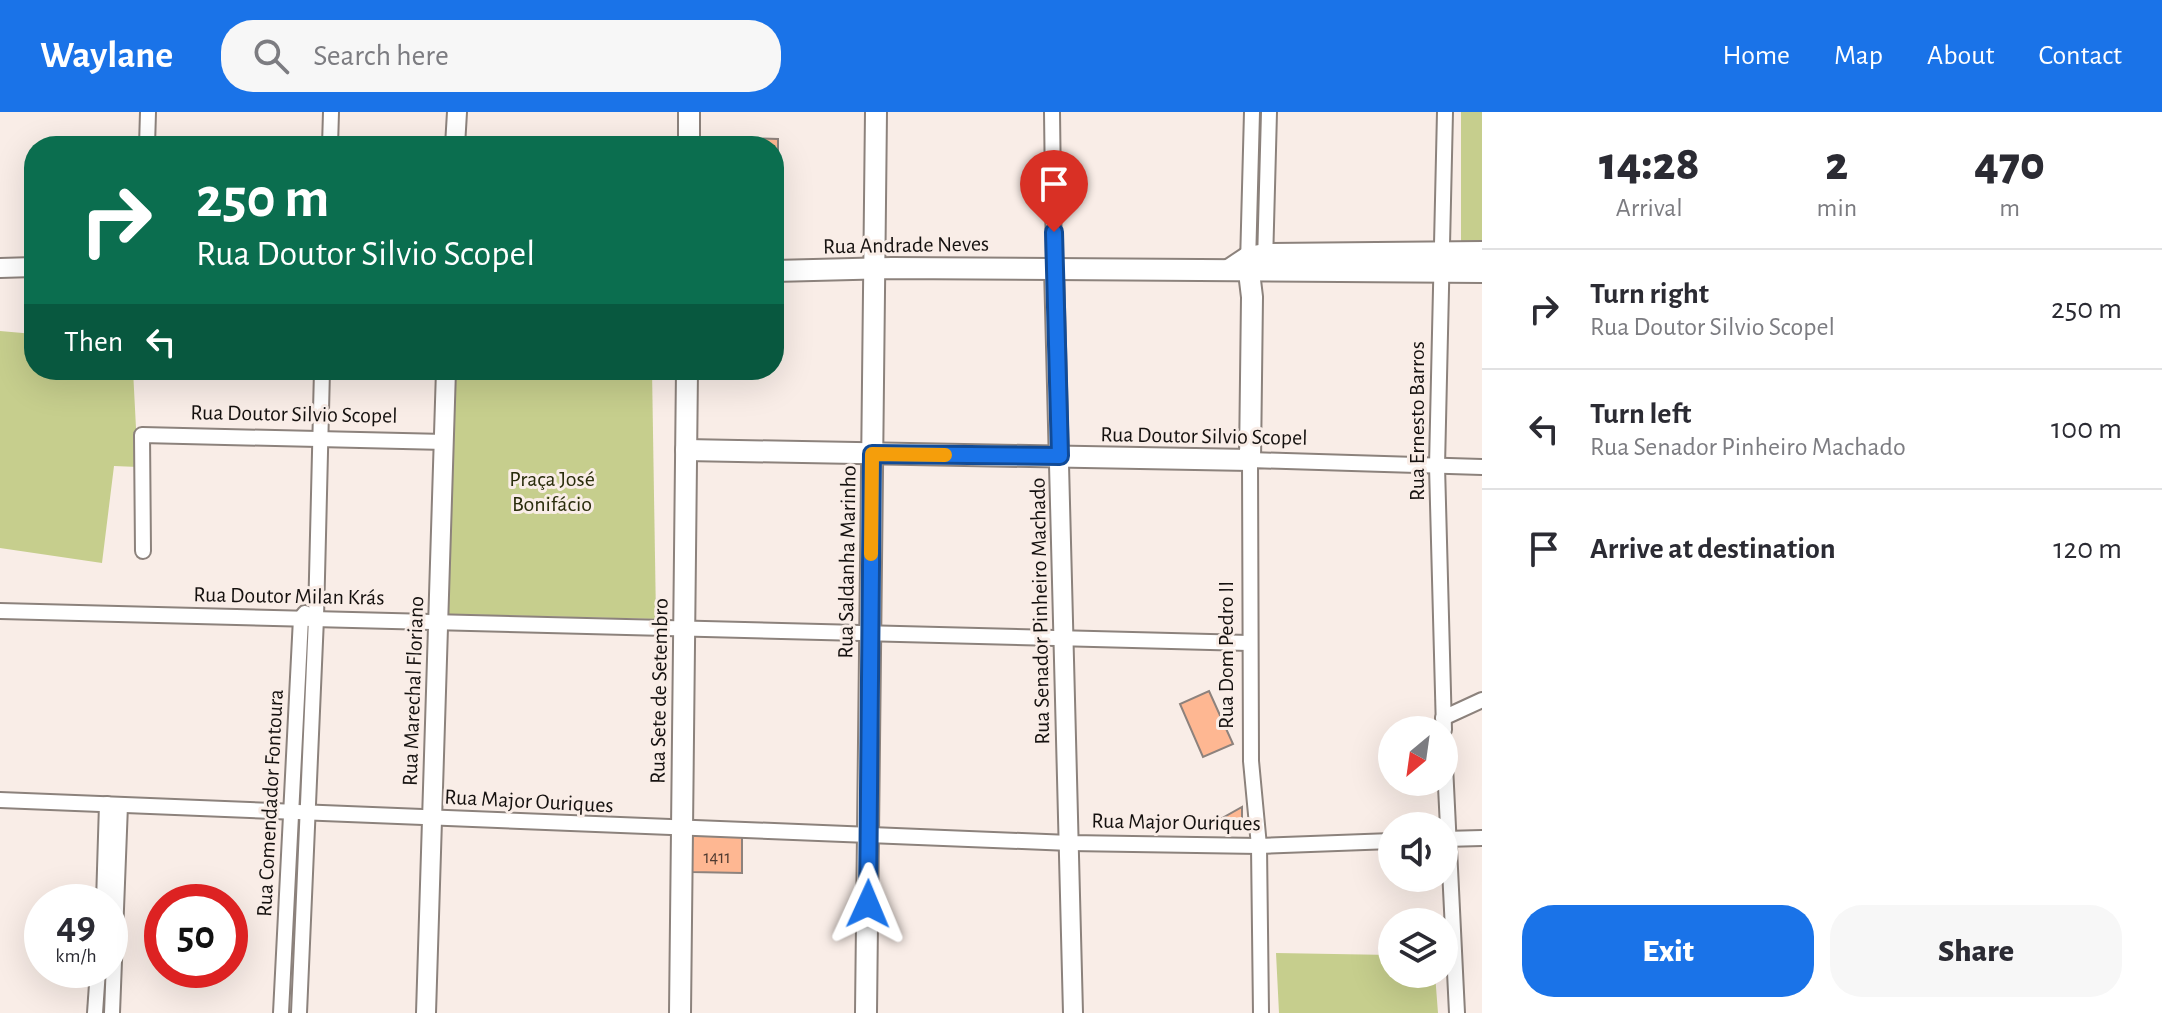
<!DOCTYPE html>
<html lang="en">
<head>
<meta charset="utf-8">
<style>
  :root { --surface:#fff; --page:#f7f7f7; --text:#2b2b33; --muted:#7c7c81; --line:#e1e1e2; --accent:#1a73e8 }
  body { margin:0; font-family:"Alegreya Sans",sans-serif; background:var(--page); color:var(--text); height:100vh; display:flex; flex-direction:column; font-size:30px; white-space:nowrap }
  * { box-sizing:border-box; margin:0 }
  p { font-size:26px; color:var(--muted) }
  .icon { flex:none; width:44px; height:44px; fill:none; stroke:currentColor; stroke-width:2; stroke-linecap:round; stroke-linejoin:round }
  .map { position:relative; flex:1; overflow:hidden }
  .details { display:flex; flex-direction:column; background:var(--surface); width:680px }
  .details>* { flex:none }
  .guide { position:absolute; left:24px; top:24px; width:760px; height:244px; border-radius:32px; box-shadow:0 8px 32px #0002; background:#0b6e4f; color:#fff; overflow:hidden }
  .needle { width:52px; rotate:209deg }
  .controls { position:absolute; left:1378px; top:604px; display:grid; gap:16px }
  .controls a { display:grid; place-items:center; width:80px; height:80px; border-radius:50%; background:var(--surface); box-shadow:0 8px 32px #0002; font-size:40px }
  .speed { position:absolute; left:24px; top:772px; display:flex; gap:16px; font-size:40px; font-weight:700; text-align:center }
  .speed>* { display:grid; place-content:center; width:104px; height:104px; border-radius:50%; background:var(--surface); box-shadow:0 8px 32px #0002; line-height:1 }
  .speed small { font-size:20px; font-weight:400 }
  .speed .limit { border:12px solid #d22; background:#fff; color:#111 }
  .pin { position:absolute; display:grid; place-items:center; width:68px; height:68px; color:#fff; margin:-82px -34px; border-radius:50% 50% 50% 0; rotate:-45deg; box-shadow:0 0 8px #0007 }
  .pin .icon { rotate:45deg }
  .me { position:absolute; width:88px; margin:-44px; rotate:1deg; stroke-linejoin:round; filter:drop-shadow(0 0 6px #0008) }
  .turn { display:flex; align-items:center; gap:28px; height:168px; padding:0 40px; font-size:36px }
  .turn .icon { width:104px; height:104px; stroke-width:2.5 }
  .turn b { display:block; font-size:56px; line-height:68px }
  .then { display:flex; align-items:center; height:76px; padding:0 40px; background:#0003; gap:16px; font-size:30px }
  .eta { display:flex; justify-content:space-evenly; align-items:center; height:136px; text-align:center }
  .eta b { font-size:48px; font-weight:800; line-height:56px }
  .action { display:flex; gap:16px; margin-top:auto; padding:16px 40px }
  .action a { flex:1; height:92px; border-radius:32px; background:var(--accent); color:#fff; font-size:32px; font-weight:800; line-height:92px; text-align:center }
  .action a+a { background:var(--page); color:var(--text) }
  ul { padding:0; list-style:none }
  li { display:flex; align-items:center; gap:24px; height:120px; padding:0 40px; border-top:2px solid var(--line) }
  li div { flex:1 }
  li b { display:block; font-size:30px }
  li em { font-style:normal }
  header { display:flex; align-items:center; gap:48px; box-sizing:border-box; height:112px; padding:0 40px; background:var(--accent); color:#fff }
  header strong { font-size:38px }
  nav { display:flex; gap:44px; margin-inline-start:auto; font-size:28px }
  .search { width:560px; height:72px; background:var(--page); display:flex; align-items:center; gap:20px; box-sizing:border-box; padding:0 28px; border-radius:32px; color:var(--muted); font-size:30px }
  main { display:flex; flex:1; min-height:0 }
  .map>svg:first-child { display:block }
  .green { fill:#c6ce8d }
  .building { fill:#feb792; stroke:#8d827d; stroke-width:2 }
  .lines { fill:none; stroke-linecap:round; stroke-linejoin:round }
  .minor-casing { stroke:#8c827c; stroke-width:18 }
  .tertiary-casing { stroke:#8c827c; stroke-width:22 }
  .secondary-casing { stroke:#8c827c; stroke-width:24 }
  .minor { stroke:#fff; stroke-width:14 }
  .tertiary { stroke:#fff; stroke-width:18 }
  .secondary { stroke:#fff; stroke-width:20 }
  .route-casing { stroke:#114b97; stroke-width:20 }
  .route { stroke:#1a73e8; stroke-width:14 }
  .slow { stroke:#f59e0b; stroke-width:14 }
  .labels { text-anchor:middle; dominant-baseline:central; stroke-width:6; stroke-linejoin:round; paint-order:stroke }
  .number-label { font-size:18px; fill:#4f3a30 }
  .street-label { font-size:22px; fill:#15110f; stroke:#f9ede7 }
  .park-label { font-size:22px; fill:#292c0b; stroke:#f9ede7 }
</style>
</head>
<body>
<header>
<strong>Waylane</strong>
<div class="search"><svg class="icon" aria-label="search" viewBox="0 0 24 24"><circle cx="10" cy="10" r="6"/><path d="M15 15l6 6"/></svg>Search here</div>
<nav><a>Home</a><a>Map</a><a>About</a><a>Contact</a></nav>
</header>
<main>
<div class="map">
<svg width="1482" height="901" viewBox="0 0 1482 901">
  <rect width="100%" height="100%" fill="#f9ede7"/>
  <!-- green -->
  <g class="green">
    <polygon points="1461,0 1482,0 1482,132 1461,131"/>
    <polygon points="0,219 34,222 34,258 133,258 138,355 114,354 102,451 0,436"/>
    <polygon points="454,258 652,258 656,507 447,502"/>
    <polygon points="1276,841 1392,843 1392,862 1435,862 1438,901 1279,901"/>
  </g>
  <!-- building -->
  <g class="building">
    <polygon points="699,25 778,27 778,41 774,41 774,34 699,34"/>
    <polygon points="1209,579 1233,632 1203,645 1180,592"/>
    <polygon points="1242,695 1242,715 1210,713"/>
    <polygon points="692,723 742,724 742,761 692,760"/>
  </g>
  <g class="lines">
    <defs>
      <g id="minor">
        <polyline points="1052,0 1054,156"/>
        <polyline points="147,34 148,0"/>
        <polyline points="330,34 331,0"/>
        <polyline points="1265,151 1269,0"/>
        <polyline points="1248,152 1252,0"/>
        <polyline points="143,439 142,323 445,330"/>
        <polyline points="0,499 1249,531"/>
        <polyline points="1443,606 1482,588"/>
        <polyline points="1444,618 1437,354 1445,0"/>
        <polyline points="1444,633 1457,901"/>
        <polyline points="0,688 1070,731 1259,734 1392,729"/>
        <polyline points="1444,727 1482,726"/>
        <polyline points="104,790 107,692"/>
        <polyline points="95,901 98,858"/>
        <polyline points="112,901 120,693"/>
        <polyline points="281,901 301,506 305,501"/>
        <polyline points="299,901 316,506 322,258"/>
        <polyline points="1261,901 1259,734 1251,649 1250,348 1482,355"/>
      </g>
      <g id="tertiary">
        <polyline points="455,34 457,0"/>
        <polyline points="0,156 34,155"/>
        <polyline points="1054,156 1073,901"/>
        <polyline points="426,901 446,258"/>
      </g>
      <g id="secondary">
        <polyline points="689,34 689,0"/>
        <polyline points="1230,157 1248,145 1265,142 1482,140"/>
        <polyline points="774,159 892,156 1482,160"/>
        <polyline points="686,338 1250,348 1252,185 1249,160"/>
        <polyline points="680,901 687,258"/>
        <polyline points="866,901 876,0"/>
      </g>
    </defs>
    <!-- minor casing -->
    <use href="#minor" class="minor-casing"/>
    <!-- tertiary casing -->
    <use href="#tertiary" class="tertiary-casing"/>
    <!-- secondary casing -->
    <use href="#secondary" class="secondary-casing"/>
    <!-- minor -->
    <use href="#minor" class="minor"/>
    <!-- tertiary -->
    <use href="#tertiary" class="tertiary"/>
    <!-- secondary -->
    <use href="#secondary" class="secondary"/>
  </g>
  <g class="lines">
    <defs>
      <polyline id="route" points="868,792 872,342 1060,344 1054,120"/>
    </defs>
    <!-- route casing -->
    <use href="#route" class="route-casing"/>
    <!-- route -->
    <use href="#route" class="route"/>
    <!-- slow -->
    <polyline class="slow" points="871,442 872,342 945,343"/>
  </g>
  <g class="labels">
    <!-- number labels -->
    <g class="number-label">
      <text x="717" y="746">1411</text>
    </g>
    <!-- street labels -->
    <g class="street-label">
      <text transform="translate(906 133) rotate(-1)">Rua Andrade Neves</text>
      <text transform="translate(294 302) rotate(1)">Rua Doutor Silvio Scopel</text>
      <text transform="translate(1417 309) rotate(-90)">Rua Ernesto Barros</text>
      <text transform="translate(1204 324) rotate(1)">Rua Doutor Silvio Scopel</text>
      <text transform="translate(847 450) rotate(-89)">Rua Saldanha Marinho</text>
      <text transform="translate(289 484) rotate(1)">Rua Doutor Milan Krás</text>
      <text transform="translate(1040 499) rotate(-91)">Rua Senador Pinheiro Machado</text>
      <text transform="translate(1226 543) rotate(-90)">Rua Dom Pedro II</text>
      <text transform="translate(413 579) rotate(-88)">Rua Marechal Floriano</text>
      <text transform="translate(659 579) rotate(-89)">Rua Sete de Setembro</text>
      <text transform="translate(529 689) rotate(3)">Rua Major Ouriques</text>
      <text transform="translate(270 691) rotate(-87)">Rua Comendador Fontoura</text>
      <text transform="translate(1176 710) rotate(1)">Rua Major Ouriques</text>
    </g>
    <!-- park labels -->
    <g class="park-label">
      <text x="552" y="367">Praça José<tspan x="552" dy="25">Bonifácio</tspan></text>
    </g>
  </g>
</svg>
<div class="controls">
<a><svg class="needle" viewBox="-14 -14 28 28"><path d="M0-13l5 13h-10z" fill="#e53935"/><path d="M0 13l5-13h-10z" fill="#7c7c81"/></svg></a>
<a><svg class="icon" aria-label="sound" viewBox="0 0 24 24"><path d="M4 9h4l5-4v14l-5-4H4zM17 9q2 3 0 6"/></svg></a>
<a><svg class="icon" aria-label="layers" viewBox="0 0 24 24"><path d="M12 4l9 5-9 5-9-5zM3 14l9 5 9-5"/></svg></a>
</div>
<div class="speed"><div>49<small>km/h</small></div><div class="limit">50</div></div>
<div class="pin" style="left:1054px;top:120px;background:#d93025"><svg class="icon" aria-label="arrive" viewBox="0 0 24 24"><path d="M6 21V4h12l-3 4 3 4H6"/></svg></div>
<svg class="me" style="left:868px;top:792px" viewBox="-20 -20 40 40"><path d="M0-17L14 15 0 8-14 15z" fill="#1a73e8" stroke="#fff" stroke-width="4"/></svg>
<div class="guide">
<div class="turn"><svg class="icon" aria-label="right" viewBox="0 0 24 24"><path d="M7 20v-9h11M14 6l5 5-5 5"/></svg><div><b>250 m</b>Rua Doutor Silvio Scopel</div></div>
<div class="then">Then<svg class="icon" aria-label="left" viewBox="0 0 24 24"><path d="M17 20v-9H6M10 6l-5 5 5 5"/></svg></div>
</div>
</div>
<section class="details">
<div class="eta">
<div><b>14:28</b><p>Arrival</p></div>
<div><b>2</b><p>min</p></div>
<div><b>470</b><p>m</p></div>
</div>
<ul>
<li><svg class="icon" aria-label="right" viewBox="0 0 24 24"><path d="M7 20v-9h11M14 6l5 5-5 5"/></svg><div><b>Turn right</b><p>Rua Doutor Silvio Scopel</p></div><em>250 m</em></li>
<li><svg class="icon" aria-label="left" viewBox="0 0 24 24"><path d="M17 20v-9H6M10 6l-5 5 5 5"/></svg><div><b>Turn left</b><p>Rua Senador Pinheiro Machado</p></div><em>100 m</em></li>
<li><svg class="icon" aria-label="arrive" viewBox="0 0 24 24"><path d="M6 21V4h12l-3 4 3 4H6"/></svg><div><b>Arrive at destination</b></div><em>120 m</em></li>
</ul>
<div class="action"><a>Exit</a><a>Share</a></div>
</section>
</main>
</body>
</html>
